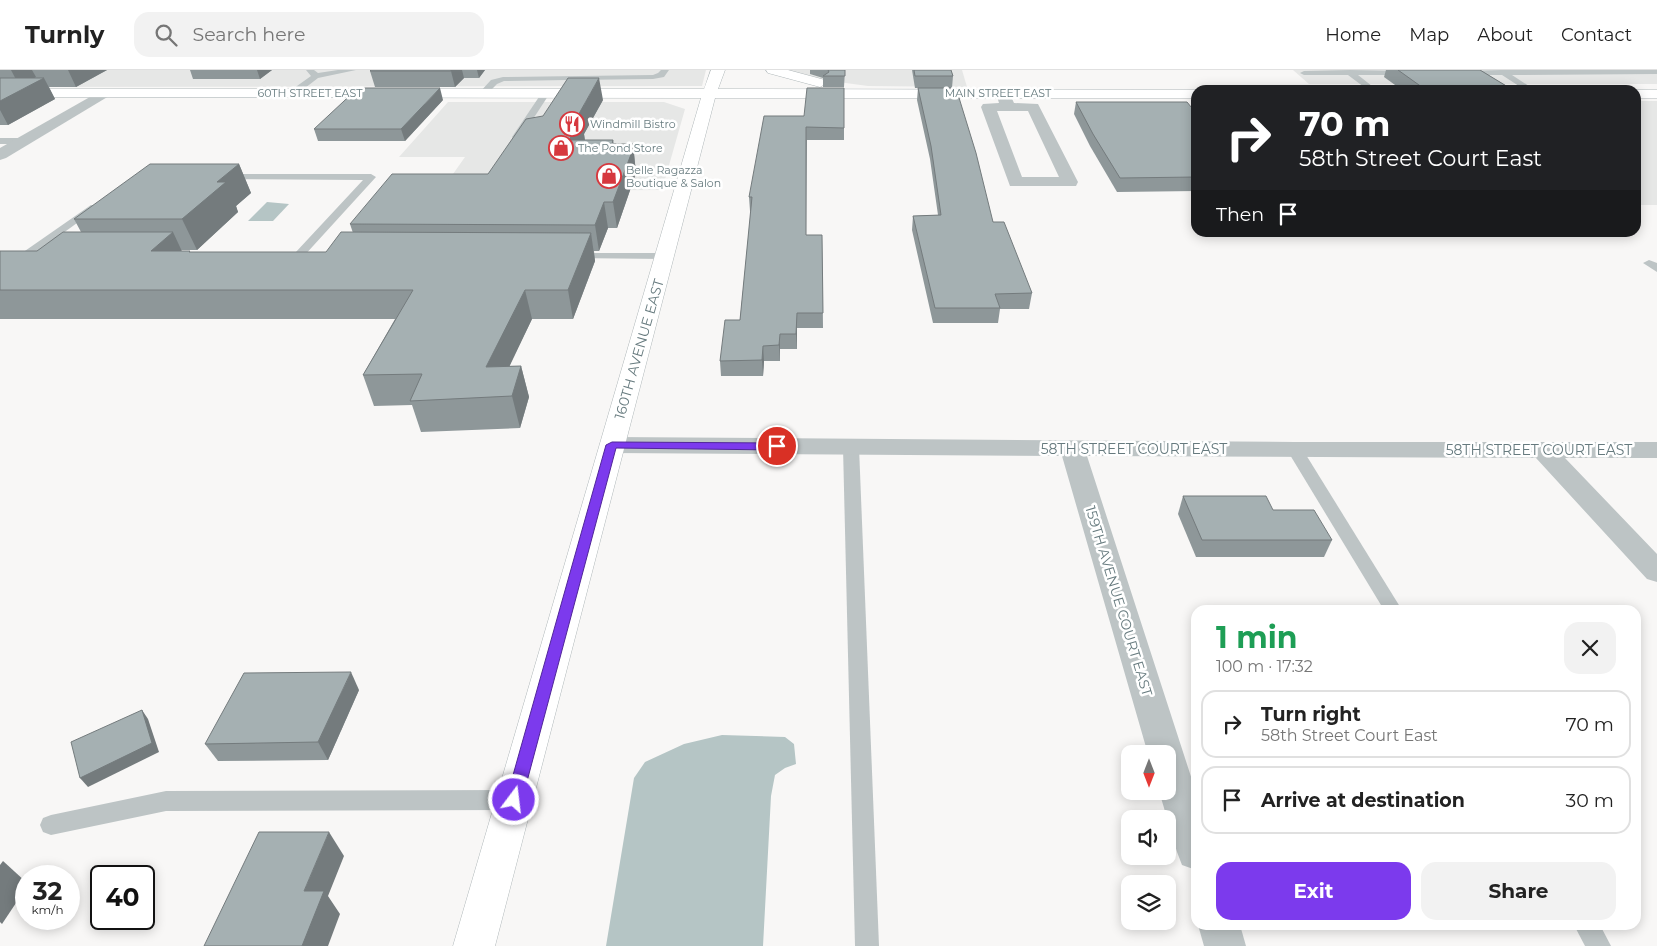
<!DOCTYPE html>
<html lang="en">
<head>
<meta charset="utf-8">
<style>
  :root { --surface:#fff; --page:#f2f2f2; --text:#222; --muted:#767676; --line:#e0e0e0; --accent:#7c3aed }
  body { margin:0; font-family:Montserrat,sans-serif; background:var(--page); color:var(--text); height:100vh; display:flex; flex-direction:column; font-size:19px; white-space:nowrap }
  * { box-sizing:border-box; margin:0 }
  p { font-size:16px; color:var(--muted) }
  .icon { flex:none; width:28px; height:28px; fill:none; stroke:currentColor; stroke-width:2; stroke-linecap:round; stroke-linejoin:round }
  .map { position:relative; flex:1; overflow:hidden }
  .sheet { position:absolute; left:1191px; top:535px; width:450px; height:325px; display:flex; flex-direction:column; background:var(--surface); border-radius:15px; box-shadow:0 2px 12px #0003 }
  .sheet>* { flex:none }
  .top-card { position:absolute; left:1191px; top:15px; width:450px; height:152px; border-radius:15px; box-shadow:0 2px 12px #0003; background:#202124; color:#fff; overflow:hidden }
  .needle { width:32px; rotate:180deg }
  .fabs { position:absolute; left:1121px; top:675px; display:grid; gap:10px }
  .fabs a { display:grid; place-items:center; width:55px; height:55px; border-radius:10px; background:var(--surface); box-shadow:0 2px 12px #0003; font-size:25px }
  .speed { position:absolute; left:15px; top:795px; display:flex; gap:10px; font-size:25px; font-weight:700; text-align:center }
  .speed>* { display:grid; place-content:center; width:65px; height:65px; border-radius:50%; background:var(--surface); box-shadow:0 2px 12px #0003; line-height:1 }
  .speed small { font-size:12px; font-weight:400 }
  .speed .limit { border:2px solid #111; border-radius:8px; background:#fff; color:#111 }
  .pin { position:absolute; display:grid; place-items:center; width:42px; height:42px; color:#fff; margin:-21px; border:2px solid #fff; border-radius:50%; box-shadow:0 1px 5px #0007 }
  .me { position:absolute; width:55px; margin:-28px; rotate:15deg; stroke-linejoin:round; filter:drop-shadow(0 0 4px #0008) }
  .turn { display:flex; align-items:center; gap:18px; height:105px; padding:0 25px; font-size:22px }
  .turn .icon { width:65px; height:65px; stroke-width:2.5 }
  .turn b { display:block; font-size:35px; line-height:42px }
  .then { display:flex; align-items:center; height:48px; padding:0 25px; background:#0003; gap:10px; font-size:19px }
  .round { display:grid; place-items:center; flex:none; width:52px; height:52px; border-radius:15px; background:var(--page) }
  .overview { display:flex; align-items:center; justify-content:space-between; height:85px; padding:0 25px }
  h1 { font-size:30px; font-weight:700; line-height:38px; color:#1e9e55 }
  .button { display:flex; gap:10px; margin-top:auto; padding:10px 25px }
  .button a { flex:1; height:58px; border-radius:15px; background:var(--accent); color:#fff; font-size:20px; font-weight:700; line-height:58px; text-align:center }
  .button a+a { background:var(--page); color:var(--text) }
  ul { padding:0; list-style:none }
  li { display:flex; align-items:center; gap:15px; height:68px; margin:0 10px 8px; padding:0 15px; border:2px solid var(--line); border-radius:15px }
  li div { flex:1 }
  li b { display:block; font-size:19px }
  li em { font-style:normal }
  header { display:flex; align-items:center; gap:30px; box-sizing:border-box; height:70px; padding:0 25px; background:var(--surface); border-bottom:1px solid var(--line) }
  header strong { font-size:24px }
  nav { display:flex; gap:28px; margin-inline-start:auto; font-size:18px }
  .search { width:350px; height:45px; background:var(--page); display:flex; align-items:center; gap:12px; box-sizing:border-box; padding:0 18px; border-radius:15px; color:var(--muted); font-size:19px }
  .map>svg:first-child { display:block }
  .built { fill:#e6e7e6 }
  .water { fill:#b5c5c5 }
  .lines { fill:none; stroke-linecap:round; stroke-linejoin:round }
  .secondary-casing { stroke:#b0b8ba; stroke-width:1 }
  .lane { fill:#bdc4c5; fill-rule:evenodd }
  .street { fill:#bdc4c5; fill-rule:evenodd }
  .secondary { fill:#fff; fill-rule:evenodd }
  .wall { fill:#8e9799 }
  .shaded-wall { fill:#747b7d }
  .building { fill:#a5b0b2; stroke:#747b7d }
  .route { fill:#7c3aed; stroke:#51269a }
  .labels { text-anchor:middle; dominant-baseline:central; stroke-width:5; stroke-linejoin:round; paint-order:stroke }
  .far-street-label { font-size:11px; fill:#667a7e; stroke:#fff }
  .far-poi-label { font-size:11px; fill:#667a7e; stroke:#fff; text-anchor:start }
  .street-label { font-size:14px; fill:#667a7e; stroke:#fff }
</style>
</head>
<body>
<header>
<strong>Turnly</strong>
<div class="search"><svg class="icon" aria-label="search" viewBox="0 0 24 24"><circle cx="10" cy="10" r="6"/><path d="M15 15l6 6"/></svg>Search here</div>
<nav><a>Home</a><a>Map</a><a>About</a><a>Contact</a></nav>
</header>
<div class="map">
<svg width="1657" height="876" viewBox="0 0 1657 876">
  <rect width="100%" height="100%" fill="#f8f7f6"/>
  <!-- built -->
  <g class="built">
    <polygon points="2,0 706,0 702,16 0,17"/>
    <polygon points="787,0 962,0 967,17 868,16 831,11 798,5"/>
    <polygon points="1293,0 1657,0 1657,14 1309,14"/>
    <rect x="1636" y="31" width="21" height="104"/>
    <polygon points="448,32 664,32 685,39 662,120 441,121 465,87 399,87"/>
  </g>
  <!-- water -->
  <g class="water">
    <polygon points="267,132 289,134 273,151 248,151"/>
    <polygon points="722,665 785,667 794,674 796,694 785,698 775,705 771,726 763,876 606,876 634,708 645,692 684,674"/>
  </g>
  <g class="lines">
    <defs>
      <g id="secondary">
        <polygon points="711,0 725,0 718,19 1197,20 1196,28 715,28 495,876 453,876 701,28 0,27 0,19 704,19"/>
        <polygon points="766,0 788,0 825,10 827,13 820,17 768,3"/>
        <polygon points="1635,20 1657,20 1657,28 1636,28"/>
      </g>
    </defs>
    <!-- secondary casing -->
    <use href="#secondary" class="secondary-casing"/>
    <!-- lane -->
    <g class="lane">
      <polygon points="306,0 314,0 318,3 338,0 356,0 318,8 296,25 290,25 290,21 311,6"/>
      <polygon points="661,0 669,0 664,7 653,9 575,10 566,25 563,25 559,23 567,10 504,11 497,14 486,25 479,23 491,10 503,7 653,5 658,3"/>
      <polygon points="1350,0 1407,1 1411,3 1407,5 1358,5 1377,20 1368,20 1348,5 1304,5 1300,3 1304,1"/>
      <polygon points="1501,0 1657,0 1657,4 1512,5 1535,20 1525,20 1502,5 1464,5 1460,3 1464,1"/>
      <polygon points="543,21 550,23 520,69 514,69 512,67"/>
      <polygon points="0,68 23,68 28,71 23,74 0,74"/>
      <polygon points="222,104 371,104 376,107 303,187 295,187 293,185 295,183 363,110 219,109 217,107"/>
      <polygon points="91,135 95,136 96,138 95,140 30,187 22,187 20,185 22,183"/>
      <polygon points="574,183 664,183 670,186 664,189 570,188 568,186 570,184"/>
      <polygon points="1649,190 1657,193 1657,202 1643,193"/>
      <polygon points="851,372 856,374 859,377 879,876 855,876 843,377 846,374"/>
      <polygon points="1295,375 1300,377 1303,380 1402,540 1384,540 1287,380 1290,377"/>
      <polygon points="514,720 522,723 525,730 522,737 514,740 166,741 51,765 43,762 40,755 43,748 51,745 166,721"/>
      <polygon points="1574,855 1600,855 1611,876 1585,876"/>
    </g>
    <!-- street -->
    <g class="street">
      <polygon points="104,19 111,23 109,26 6,88 0,90 0,78"/>
      <path d="M1003,19L1008,20L1014,33L1038,34L1078,112L1076,116H1010L981,37L983,34L999,33L996,23ZM997,41H1028L1059,107H1022Z"/>
      <polygon points="612,367 1295,372 1657,372 1657,388 1565,388 1657,484 1657,512 1647,509 1536,388 1087,386 1196,722 1196,800 1182,795 1177,782 1159,721 1168,721 1168,684 1148,684 1062,386 612,383 603,380 599,375 603,370"/>
      <polygon points="1198,855 1240,855 1246,876 1204,876"/>
    </g>
    <!-- secondary -->
    <use href="#secondary" class="secondary"/>
  </g>
  <!-- wall -->
  <g class="wall">
    <polygon points="0,0 107,0 76,17 49,17 55,29 8,55 0,55"/>
    <polygon points="190,0 272,0 260,9 193,9"/>
    <polygon points="371,0 485,0 479,8 464,8 455,17 375,17 370,1"/>
    <polygon points="810,0 845,0 844,17 823,17 823,8 810,4"/>
    <polygon points="912,0 951,0 953,6 952,18 915,18"/>
    <polygon points="1386,0 1480,0 1513,20 1402,20 1384,7"/>
    <polygon points="844,18 844,70 807,70 806,165 822,165 823,258 797,258 797,279 780,279 780,291 764,291 763,306 721,306 720,291 740,250 751,141 750,141 749,127 804,46"/>
    <polygon points="918,18 993,152 1032,223 1029,239 1000,239 998,253 933,253 912,160 913,146 938,145 930,89 917,30"/>
    <polygon points="443,30 405,71 318,71 314,59"/>
    <polygon points="603,30 584,64 585,70 613,70 614,74 633,74 636,103 617,158 608,158 599,181 594,181 595,191 573,249 532,249 509,296 521,296 529,327 520,358 421,362 412,335 374,336 363,305 395,249 0,249 0,181 37,181 81,162 74,149 239,94 251,123 236,136 238,142 197,180 181,180 181,181 191,182 326,182 353,163 350,154 488,104 543,46"/>
    <polygon points="1076,32 1196,43 1196,121 1117,122 1090,76 1074,44"/>
    <polygon points="1183,426 1273,440 1332,470 1324,487 1196,487 1178,444"/>
    <polygon points="359,620 328,690 218,691 205,674"/>
  </g>
  <!-- shaded-wall -->
  <g class="shaded-wall">
    <polygon points="11,0 32,0 36,7 20,17"/>
    <polygon points="68,0 107,0 76,17"/>
    <polygon points="257,0 272,0 260,9"/>
    <polygon points="451,0 462,0 464,8 455,17 451,1"/>
    <polygon points="477,0 485,0 479,8"/>
    <polygon points="44,8 55,29 8,55 0,40 0,31"/>
    <polygon points="599,8 603,30 584,64 585,72 569,70 576,49"/>
    <polygon points="440,18 443,30 405,71 401,59"/>
    <polygon points="633,74 636,103 617,158 613,132"/>
    <polygon points="239,94 251,123 236,136 238,142 197,180 182,149 217,112"/>
    <polygon points="604,132 608,158 599,181 595,155"/>
    <polygon points="173,162 186,190 151,181"/>
    <polygon points="591,163 595,191 573,249 568,220"/>
    <polygon points="525,220 532,249 495,327 486,297"/>
    <polygon points="797,243 797,279 796,264"/>
    <polygon points="780,264 780,291 779,275"/>
    <polygon points="763,276 764,291 763,306 762,290"/>
    <polygon points="521,296 529,327 520,358 512,326"/>
    <polygon points="351,602 359,620 328,690 318,672"/>
    <polygon points="142,640 148,649 159,682 88,717 80,708"/>
    <polygon points="329,762 344,786 328,826 340,844 328,876 302,876 304,821"/>
    <polygon points="3,791 26,812 26,818 2,854 0,852 0,795"/>
  </g>
  <!-- building -->
  <g class="building">
    <polygon points="371,0 451,0 451,1 370,1"/>
    <polygon points="828,0 845,0 845,6 823,6 829,2"/>
    <polygon points="914,0 951,0 953,6 915,6"/>
    <polygon points="1398,0 1480,0 1513,20 1426,20"/>
    <polygon points="0,8 44,8 0,31"/>
    <polygon points="568,8 599,8 576,49 581,49 569,70 613,70 612,74 633,74 631,79 633,79 613,132 604,132 595,155 350,154 392,104 488,104 526,49 543,46"/>
    <polygon points="1312,16 1317,20 1308,20"/>
    <polygon points="358,18 440,18 401,59 314,59"/>
    <polygon points="807,18 844,18 844,58 806,57 806,165 822,165 823,243 797,243 796,264 780,264 779,275 763,276 762,290 720,291 725,250 740,250 752,127 749,127 764,46 804,46"/>
    <polygon points="918,18 956,18 976,83 993,152 1004,152 1032,223 995,224 1000,238 935,238 913,146 941,145 931,76"/>
    <polygon points="1076,32 1187,32 1196,43 1196,107 1120,108 1093,64"/>
    <polygon points="150,94 239,94 217,112 226,112 182,149 74,149"/>
    <polygon points="63,162 173,162 151,181 190,181 189,182 326,182 341,162 591,163 568,220 525,220 486,297 521,296 512,326 410,331 422,304 363,305 413,220 0,220 0,181 37,181"/>
    <polygon points="1183,426 1266,426 1273,440 1314,440 1332,470 1202,470"/>
    <polygon points="351,602 318,672 205,674 244,603"/>
    <polygon points="142,640 152,673 80,708 71,672"/>
    <polygon points="259,762 329,762 304,821 324,821 302,876 204,876"/>
  </g>
  <!-- route -->
  <polygon class="route" points="612,372 777,373 783,376 777,380 616,378 522,730 519,735 514,737 508,735 506,730 606,375"/>
  <!-- icons -->
  <defs>
    <symbol id="restaurant-ring" viewBox="-11 -11 22 22"><circle r="9.5" fill="#fff" stroke="#d6383e" stroke-width="1.5"/><path d="M-5-6h1v4h1v-4h1v4h1v-4h1v5L-1.5 .5V6h-2V.5L-5-1ZM5-6V6H3V1.5H1.5Q1.5-4 5-6Z" fill="#d6383e"/></symbol>
    <symbol id="shop-ring" viewBox="-11 -11 22 22"><circle r="9.5" fill="#fff" stroke="#d6383e" stroke-width="1.5"/><path d="M-5-2.5h2.3a2.7 3.5 0 0 1 5.4 0H5L5.5 6h-11ZM-1.5-2.5h3a1.5 2.3 0 0 0-3 0Z" fill="#d6383e"/></symbol>
  </defs>
  <g fill-rule="evenodd">
    <use href="#restaurant-ring" x="558" y="40" width="28" height="28"/>
    <use href="#shop-ring" x="547" y="64" width="28" height="28"/>
    <use href="#shop-ring" x="595" y="92" width="28" height="28"/>
  </g>
  <g class="labels">
    <!-- far-street labels -->
    <g class="far-street-label">
      <text x="310" y="23">60TH STREET EAST</text>
      <text x="998" y="23">MAIN STREET EAST</text>
    </g>
    <!-- far-poi labels -->
    <g class="far-poi-label">
      <text x="590" y="54">Windmill Bistro</text>
      <text x="578" y="78">The Pond Store</text>
      <text x="626" y="100">Belle Ragazza<tspan x="626" dy="13">Boutique &amp; Salon</tspan></text>
    </g>
    <!-- street labels -->
    <g class="street-label">
      <text transform="translate(639 279) rotate(-74)">160TH AVENUE EAST</text>
      <text x="1134" y="379">58TH STREET COURT EAST</text>
      <text x="1539" y="380">58TH STREET COURT EAST</text>
      <text transform="translate(1119 531) rotate(73)">159TH AVENUE COURT EAST</text>
    </g>
  </g>
</svg>
<div class="fabs">
<a><svg class="needle" viewBox="-14 -14 28 28"><path d="M0-13l5 13h-10z" fill="#e53935"/><path d="M0 13l5-13h-10z" fill="#767676"/></svg></a>
<a><svg class="icon" aria-label="sound" viewBox="0 0 24 24"><path d="M4 9h4l5-4v14l-5-4H4zM17 9q2 3 0 6"/></svg></a>
<a><svg class="icon" aria-label="layers" viewBox="0 0 24 24"><path d="M12 4l9 5-9 5-9-5zM3 14l9 5 9-5"/></svg></a>
</div>
<div class="speed"><div>32<small>km/h</small></div><div class="limit">40</div></div>
<div class="pin" style="left:777px;top:376px;background:#d93025"><svg class="icon" aria-label="arrive" viewBox="0 0 24 24"><path d="M6 21V4h12l-3 4 3 4H6"/></svg></div>
<svg class="me" style="left:514px;top:730px" viewBox="-20 -20 40 40"><circle r="17" fill="#7c3aed" stroke="#fff" stroke-width="3"/><path d="M0-11L8 9 0 5-8 9z" fill="#fff"/></svg>
<div class="top-card">
<div class="turn"><svg class="icon" aria-label="right" viewBox="0 0 24 24"><path d="M7 20v-9h11M14 6l5 5-5 5"/></svg><div><b>70 m</b>58th Street Court East</div></div>
<div class="then">Then<svg class="icon" aria-label="arrive" viewBox="0 0 24 24"><path d="M6 21V4h12l-3 4 3 4H6"/></svg></div>
</div>
<section class="sheet">
<div class="overview"><div><h1>1 min</h1><p>100 m · 17:32</p></div><a class="round"><svg class="icon" aria-label="close" viewBox="0 0 24 24"><path d="M6 6l12 12M18 6L6 18"/></svg></a></div>
<ul>
<li><svg class="icon" aria-label="right" viewBox="0 0 24 24"><path d="M7 20v-9h11M14 6l5 5-5 5"/></svg><div><b>Turn right</b><p>58th Street Court East</p></div><em>70 m</em></li>
<li><svg class="icon" aria-label="arrive" viewBox="0 0 24 24"><path d="M6 21V4h12l-3 4 3 4H6"/></svg><div><b>Arrive at destination</b></div><em>30 m</em></li>
</ul>
<div class="button"><a>Exit</a><a>Share</a></div>
</section>
</div>
</body>
</html>
